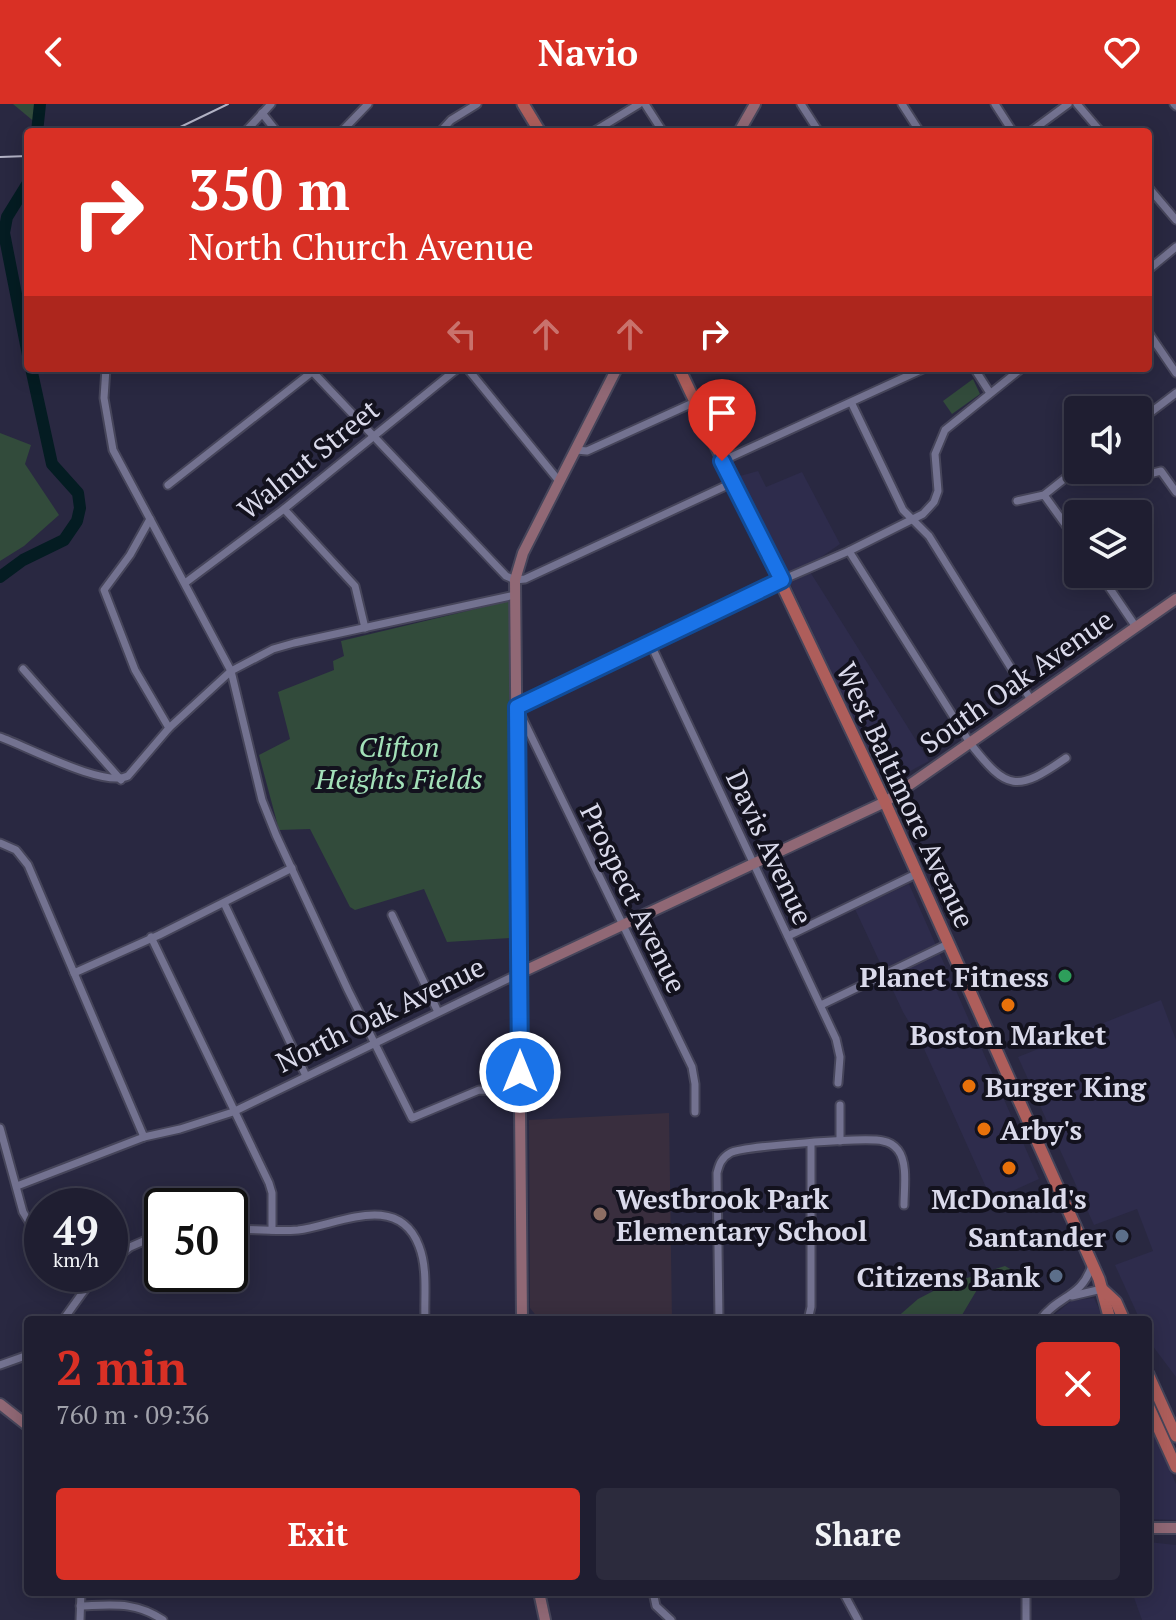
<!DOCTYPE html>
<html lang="en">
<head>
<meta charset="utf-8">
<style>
  :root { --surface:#1f1e31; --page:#2c2b3d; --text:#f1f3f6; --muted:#a1a2ab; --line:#3c3c4d; --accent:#d93025 }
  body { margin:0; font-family:"PT Serif",serif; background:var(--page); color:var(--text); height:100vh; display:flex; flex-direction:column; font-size:30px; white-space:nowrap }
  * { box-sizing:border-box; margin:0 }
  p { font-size:26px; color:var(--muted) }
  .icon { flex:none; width:44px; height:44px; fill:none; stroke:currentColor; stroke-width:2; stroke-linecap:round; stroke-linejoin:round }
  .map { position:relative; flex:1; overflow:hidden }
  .panel { position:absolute; left:24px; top:1212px; width:1128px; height:280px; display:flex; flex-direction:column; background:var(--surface); border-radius:8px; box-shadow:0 4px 20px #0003,0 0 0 2px var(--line) }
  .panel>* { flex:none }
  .banner { position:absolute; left:24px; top:24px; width:1128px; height:244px; border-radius:8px; box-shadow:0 4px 20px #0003,0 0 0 2px var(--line); background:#d93025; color:#fff; overflow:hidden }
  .fabs { position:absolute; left:1064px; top:292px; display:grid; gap:16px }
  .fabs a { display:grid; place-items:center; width:88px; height:88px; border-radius:8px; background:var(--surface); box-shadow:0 4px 20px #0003,0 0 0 2px var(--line); font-size:40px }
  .speed { position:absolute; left:24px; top:1084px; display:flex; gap:16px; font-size:40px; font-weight:700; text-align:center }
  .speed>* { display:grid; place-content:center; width:104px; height:104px; border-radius:50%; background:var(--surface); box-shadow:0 4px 20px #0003,0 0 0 2px var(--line); line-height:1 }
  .speed small { font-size:20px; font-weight:400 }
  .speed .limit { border:4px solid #111; border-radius:12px; background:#fff; color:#111 }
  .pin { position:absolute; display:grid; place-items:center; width:68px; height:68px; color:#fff; margin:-82px -34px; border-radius:50% 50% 50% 0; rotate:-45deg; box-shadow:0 0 8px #0007 }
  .pin .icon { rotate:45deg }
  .me { position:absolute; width:88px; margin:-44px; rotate:0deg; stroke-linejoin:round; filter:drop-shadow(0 0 6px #0008) }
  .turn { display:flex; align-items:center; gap:28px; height:168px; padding:0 32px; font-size:36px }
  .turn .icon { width:104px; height:104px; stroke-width:2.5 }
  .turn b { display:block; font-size:56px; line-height:68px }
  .lanes { display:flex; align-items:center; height:76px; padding:0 32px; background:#0003; justify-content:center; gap:40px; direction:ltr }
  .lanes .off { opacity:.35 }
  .round { display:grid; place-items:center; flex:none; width:84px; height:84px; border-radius:8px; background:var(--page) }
  .head { display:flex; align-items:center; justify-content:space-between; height:136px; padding:0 32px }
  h1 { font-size:48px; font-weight:700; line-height:60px; color:var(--accent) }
  .action { display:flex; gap:16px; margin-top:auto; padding:16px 32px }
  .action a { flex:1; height:92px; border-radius:8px; background:var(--accent); color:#fff; font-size:32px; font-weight:700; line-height:92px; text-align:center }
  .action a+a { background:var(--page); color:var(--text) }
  header { display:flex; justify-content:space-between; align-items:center; height:104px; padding:0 32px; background:var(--accent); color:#fff; font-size:36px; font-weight:700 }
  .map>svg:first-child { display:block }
  .built { fill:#2e2c4c }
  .education { fill:#392e3e }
  .green { fill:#324b3b }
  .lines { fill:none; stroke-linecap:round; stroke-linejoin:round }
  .river { stroke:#041c22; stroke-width:12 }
  .street-casing { stroke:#46455a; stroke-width:11 }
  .secondary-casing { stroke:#46455a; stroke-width:14 }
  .primary-casing { stroke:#46455a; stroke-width:15 }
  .street { stroke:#737290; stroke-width:7 }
  .secondary { stroke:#906875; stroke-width:10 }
  .primary { stroke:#ae5e5b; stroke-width:11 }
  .tram { stroke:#b2b2c5; stroke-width:2 }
  .route-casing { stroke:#114b97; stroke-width:20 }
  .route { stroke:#1a73e8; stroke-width:14 }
  .leisure-dot { fill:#2e9e5b; stroke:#13121e; stroke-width:3 }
  .food-dot { fill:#e8710a; stroke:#13121e; stroke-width:3 }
  .education-dot { fill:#8d6e63; stroke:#13121e; stroke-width:3 }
  .service-dot { fill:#5c6f8a; stroke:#13121e; stroke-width:3 }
  .labels { text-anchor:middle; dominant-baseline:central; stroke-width:8; stroke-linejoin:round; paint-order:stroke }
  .street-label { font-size:28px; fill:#dadaeb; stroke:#13121e }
  .park-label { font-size:28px; font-style:italic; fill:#a3e1b9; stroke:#13121e }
  .poi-label { font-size:28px; font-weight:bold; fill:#dadaeb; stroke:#13121e; text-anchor:end }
</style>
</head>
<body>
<header><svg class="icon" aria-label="back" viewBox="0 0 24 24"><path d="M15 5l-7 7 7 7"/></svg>Navio<svg class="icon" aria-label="heart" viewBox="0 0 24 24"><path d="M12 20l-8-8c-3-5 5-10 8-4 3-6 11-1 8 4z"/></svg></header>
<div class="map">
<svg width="1176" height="1516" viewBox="0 0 1176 1516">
  <rect width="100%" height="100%" fill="#292841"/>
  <!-- built -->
  <g class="built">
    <polygon points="758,367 766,383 802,368 840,440 807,463 929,657 884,681 740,372"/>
    <polygon points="909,780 1039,1075 999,1093 989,1090 921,938 903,908 855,805"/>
    <polygon points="1161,896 1176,936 1176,1273 1152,1241 1148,1233 1148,1216 1140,1216 1115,1161 1153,1147 1137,1105 1094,1121 1018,953"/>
    <polygon points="1094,1194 1104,1216 1065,1216 1053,1212 1071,1197"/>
    <polygon points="1148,1316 1176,1380 1176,1416 1148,1415"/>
    <polygon points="1148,1438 1176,1441 1176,1516 1142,1516 1132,1488 1148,1488"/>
  </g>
  <!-- education -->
  <polygon class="education" points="669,1009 672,1216 538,1214 530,1204 529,1016"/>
  <!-- green -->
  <g class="green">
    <polygon points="13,0 46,0 37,20"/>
    <polygon points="973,275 980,290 952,310 943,297"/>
    <polygon points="0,329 31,341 25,360 59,411 24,442 0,457"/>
    <polygon points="509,497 510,834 447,838 424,785 355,806 350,803 310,725 279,726 259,651 290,635 278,588 334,566 333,557 344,552 341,537"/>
    <polygon points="1005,1162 1019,1170 1014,1180 999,1173 981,1179 959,1216 894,1216 918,1195 945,1181"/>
  </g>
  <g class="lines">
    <!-- river -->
    <g class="river">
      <polyline points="37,28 40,0"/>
      <polyline points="28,79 7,113 4,129 28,251"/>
      <polyline points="0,473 23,456 64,436 77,417 80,404 78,389 52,360 31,264"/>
    </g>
    <defs>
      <g id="street">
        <polyline points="645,0 663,28"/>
        <polyline points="801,0 819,28"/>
        <polyline points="902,0 920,28"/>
        <polyline points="995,0 1013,28"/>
        <polyline points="1077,0 1101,28"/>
        <polyline points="1174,0 1176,2"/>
        <polyline points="262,9 277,28"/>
        <polyline points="245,28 271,0"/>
        <polyline points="341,28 368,0"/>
        <polyline points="440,28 451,16 477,0"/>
        <polyline points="593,28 639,0"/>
        <polyline points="1030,28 1068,0"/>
        <polyline points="1148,83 1176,116"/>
        <polyline points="1148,166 1176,143"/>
        <polyline points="1148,228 1176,269"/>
        <polyline points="106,264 104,294 113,346 150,415 130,451 104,486 135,566 169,624"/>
        <polyline points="309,264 506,472 515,476 525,475 732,379"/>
        <polyline points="467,264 559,377"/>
        <polyline points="974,264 990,289"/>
        <polyline points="852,300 903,406 929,432 1031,596"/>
        <polyline points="1138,318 1176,289"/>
        <polyline points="576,346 587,347 695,298"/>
        <polyline points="722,357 925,264"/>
        <polyline points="1153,369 1161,367 1176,388"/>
        <polyline points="168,381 317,264"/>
        <polyline points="1044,391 1078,438"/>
        <polyline points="1017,397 1044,391 1078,364"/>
        <polyline points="284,405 355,482 365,524"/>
        <polyline points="150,415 231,567 262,696 276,731 348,886 412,1014 479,986 520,987"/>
        <path d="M849,447L970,639C1007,687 1017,688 1066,654"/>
        <polyline points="1100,470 1136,523"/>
        <polyline points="185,479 284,405 458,264"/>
        <polyline points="651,541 836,935 840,953 838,979"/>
        <polyline points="23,565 121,676"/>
        <path d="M0,633C28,643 104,684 128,672L169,624L231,567L273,545L294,539L515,491"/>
        <polyline points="0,739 16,746 28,761 144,1033"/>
        <polyline points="224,799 306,972"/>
        <polyline points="392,811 438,908"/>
        <polyline points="788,832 916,770"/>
        <polyline points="151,833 269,1079 272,1089 272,1126"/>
        <polyline points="74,869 159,831 292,764"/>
        <polyline points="821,901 948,840"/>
        <polyline points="840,1001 840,1037"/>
        <polyline points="695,1008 695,980 692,963 517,603 782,476 849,447 923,410 934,398 938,387 935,350 945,326 1022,264"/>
        <polyline points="0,1024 23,1108 42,1139"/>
        <polyline points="17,1082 144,1033 180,1025 233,1008 520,869"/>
        <path d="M230,1125C252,1125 276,1128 298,1126C338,1121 398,1087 419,1142C428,1165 424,1192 425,1216"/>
        <polyline points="110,1158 130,1143 162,1129"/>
        <polyline points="1072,1192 1102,1185"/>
        <polyline points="63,1216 96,1170"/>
        <path d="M719,1216L717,1069C719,1061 721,1054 730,1049C742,1042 867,1033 883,1037C889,1038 894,1041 898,1046C908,1059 904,1085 904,1101"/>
        <polyline points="808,1216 811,1203 811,1040"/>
        <path d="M1040,1216C1058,1191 1082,1194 1092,1161"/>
        <polyline points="0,1261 28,1251"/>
        <polyline points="653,1488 656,1502 671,1516"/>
        <polyline points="843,1488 858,1516"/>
        <path d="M80,1502C112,1501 135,1497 163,1516"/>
        <polyline points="80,1516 81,1488"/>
        <polyline points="1026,1516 1026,1488"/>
      </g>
      <g id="secondary">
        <polyline points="739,28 755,0"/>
        <polyline points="520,869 885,698 1176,495"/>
        <polyline points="522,1216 515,476 523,449 617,264"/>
        <polyline points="0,1300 28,1322"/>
        <polyline points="1148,1424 1176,1424"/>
        <polyline points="539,1488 545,1516"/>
      </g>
      <g id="primary">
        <polyline points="523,0 540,28"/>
        <polyline points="679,264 885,698 1099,1175 1110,1216"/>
        <polyline points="1102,1185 1116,1198 1124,1216"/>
        <polyline points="1148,1270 1176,1332"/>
        <polyline points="1148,1301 1176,1363"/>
      </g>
    </defs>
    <!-- street casing -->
    <use href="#street" class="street-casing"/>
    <!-- secondary casing -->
    <use href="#secondary" class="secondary-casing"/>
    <!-- primary casing -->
    <use href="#primary" class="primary-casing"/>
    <!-- street -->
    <use href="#street" class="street"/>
    <!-- secondary -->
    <use href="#secondary" class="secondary"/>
    <!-- primary -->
    <use href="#primary" class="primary"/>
    <!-- tram -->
    <g class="tram">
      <polyline points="170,28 228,0"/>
      <polyline points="0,53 28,52"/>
    </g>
  </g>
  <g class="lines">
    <defs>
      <polyline id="route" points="520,968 517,603 782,476 722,357"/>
    </defs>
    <!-- route casing -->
    <use href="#route" class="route-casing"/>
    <!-- route -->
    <use href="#route" class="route"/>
  </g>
  <!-- markers -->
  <circle class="leisure-dot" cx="1065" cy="872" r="8"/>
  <g class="food-dot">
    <circle cx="1008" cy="901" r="8"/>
    <circle cx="969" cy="982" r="8"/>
    <circle cx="984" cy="1025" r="8"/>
    <circle cx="1009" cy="1064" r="8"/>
  </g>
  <circle class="education-dot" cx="600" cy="1110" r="8"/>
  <g class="service-dot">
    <circle cx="1122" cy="1132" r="8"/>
    <circle cx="1056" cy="1172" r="8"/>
  </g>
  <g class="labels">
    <!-- street labels -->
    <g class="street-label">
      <text transform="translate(308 355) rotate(-39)">Walnut Street</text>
      <text transform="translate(1016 577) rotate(-35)">South Oak Avenue</text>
      <text transform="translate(906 691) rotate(65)">West Baltimore Avenue</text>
      <text transform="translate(770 743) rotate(65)">Davis Avenue</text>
      <text transform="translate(634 794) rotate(64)">Prospect Avenue</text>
      <text transform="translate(380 910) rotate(-26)">North Oak Avenue</text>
    </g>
    <!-- park labels -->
    <g class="park-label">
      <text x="399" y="642">Clifton<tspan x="399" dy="32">Heights Fields</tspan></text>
    </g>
    <!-- poi labels -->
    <g class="poi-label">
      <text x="1049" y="872">Planet Fitness</text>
      <text x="1008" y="930" text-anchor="middle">Boston Market</text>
      <text x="985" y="982" text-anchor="start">Burger King</text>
      <text x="1000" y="1025" text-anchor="start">Arby's</text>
      <text x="616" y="1094" text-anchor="start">Westbrook Park<tspan x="616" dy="32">Elementary School</tspan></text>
      <text x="1009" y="1094" text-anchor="middle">McDonald's</text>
      <text x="1106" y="1132">Santander</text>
      <text x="1040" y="1172">Citizens Bank</text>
    </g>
  </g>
</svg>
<div class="fabs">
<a><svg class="icon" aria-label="sound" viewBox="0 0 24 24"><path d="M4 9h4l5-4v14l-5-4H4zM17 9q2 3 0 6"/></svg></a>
<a><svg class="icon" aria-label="layers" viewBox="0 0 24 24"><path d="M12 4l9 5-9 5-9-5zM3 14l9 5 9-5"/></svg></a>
</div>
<div class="speed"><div>49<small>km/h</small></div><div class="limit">50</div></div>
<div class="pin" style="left:722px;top:357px;background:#d93025"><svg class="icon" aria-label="arrive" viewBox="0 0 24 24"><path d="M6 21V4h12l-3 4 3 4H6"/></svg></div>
<svg class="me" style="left:520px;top:968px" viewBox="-20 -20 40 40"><circle r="17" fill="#1a73e8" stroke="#fff" stroke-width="3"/><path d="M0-11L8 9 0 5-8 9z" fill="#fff"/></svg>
<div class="banner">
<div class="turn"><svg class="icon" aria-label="right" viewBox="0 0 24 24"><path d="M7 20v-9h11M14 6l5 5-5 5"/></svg><div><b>350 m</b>North Church Avenue</div></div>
<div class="lanes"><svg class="icon off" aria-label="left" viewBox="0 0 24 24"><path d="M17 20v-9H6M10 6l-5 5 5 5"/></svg><svg class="icon off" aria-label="ahead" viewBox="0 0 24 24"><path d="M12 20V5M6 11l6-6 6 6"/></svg><svg class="icon off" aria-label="ahead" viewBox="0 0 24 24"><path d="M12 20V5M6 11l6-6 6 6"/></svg><svg class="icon" aria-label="right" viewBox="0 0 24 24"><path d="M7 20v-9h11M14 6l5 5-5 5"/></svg></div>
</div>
<section class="panel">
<div class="head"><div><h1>2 min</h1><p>760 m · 09:36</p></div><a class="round" style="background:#d93025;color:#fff"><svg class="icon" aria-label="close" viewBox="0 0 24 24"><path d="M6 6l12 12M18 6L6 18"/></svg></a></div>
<div class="action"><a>Exit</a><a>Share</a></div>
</section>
</div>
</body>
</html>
